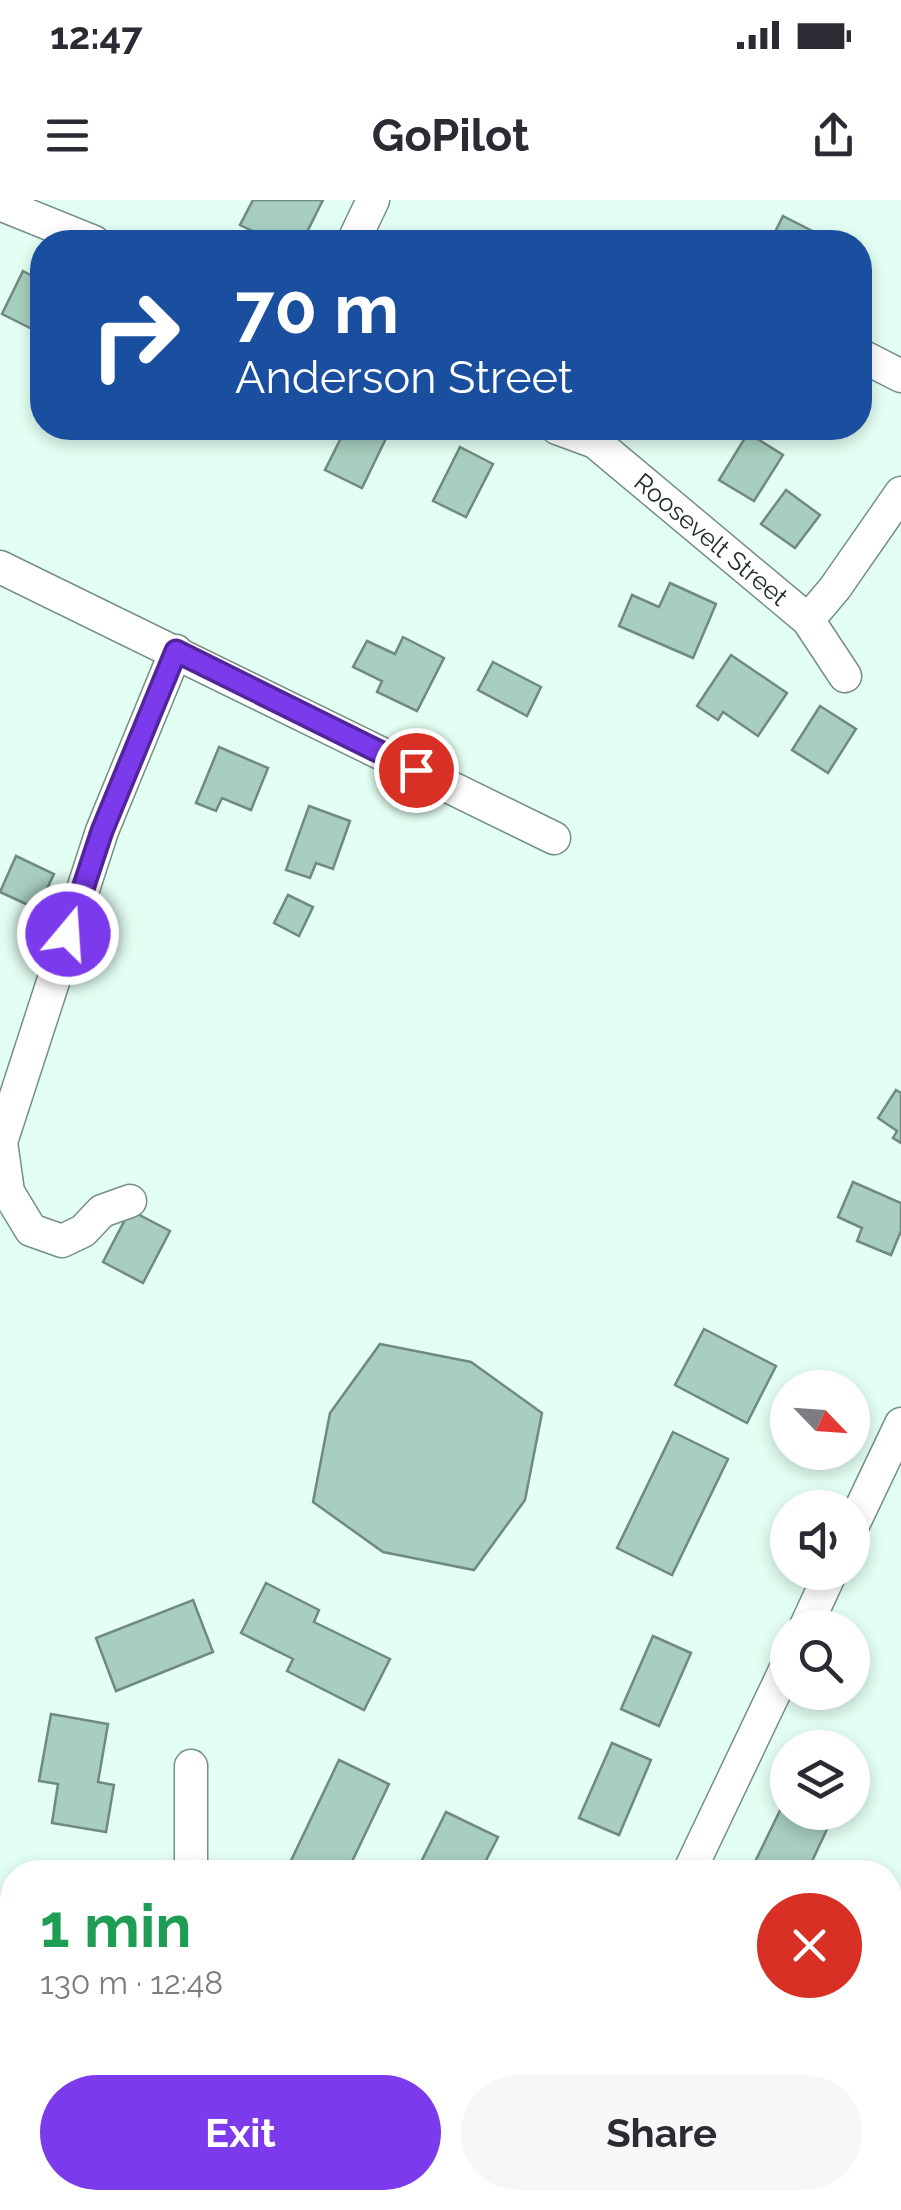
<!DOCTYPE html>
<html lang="en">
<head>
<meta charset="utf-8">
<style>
  :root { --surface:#fff; --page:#f7f7f7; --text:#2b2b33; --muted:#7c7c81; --accent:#7c3aed }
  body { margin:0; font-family:Raleway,sans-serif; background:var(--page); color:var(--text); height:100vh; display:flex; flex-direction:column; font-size:38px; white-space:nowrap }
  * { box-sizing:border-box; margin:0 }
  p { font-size:32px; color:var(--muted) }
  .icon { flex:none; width:55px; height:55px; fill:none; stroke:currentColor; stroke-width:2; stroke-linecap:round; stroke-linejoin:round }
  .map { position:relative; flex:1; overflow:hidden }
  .side { position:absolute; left:0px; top:1660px; width:902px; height:350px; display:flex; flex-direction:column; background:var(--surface); border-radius:40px 40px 0 0; box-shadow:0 5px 15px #0003 }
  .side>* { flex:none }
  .guide { position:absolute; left:30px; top:30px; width:842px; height:210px; border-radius:40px; box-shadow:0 5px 15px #0003; background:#1a4fa0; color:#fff; overflow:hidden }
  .needle { width:65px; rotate:115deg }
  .buttons { position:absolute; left:770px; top:1170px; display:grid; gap:20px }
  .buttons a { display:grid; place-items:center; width:100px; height:100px; border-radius:50%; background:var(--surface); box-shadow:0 5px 15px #0003; font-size:50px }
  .pin { position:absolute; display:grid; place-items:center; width:85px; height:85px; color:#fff; margin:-42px; border:5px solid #fff; border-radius:50%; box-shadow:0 2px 10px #0007 }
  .me { position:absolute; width:110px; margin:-55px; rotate:18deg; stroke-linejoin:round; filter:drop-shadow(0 0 8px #0008) }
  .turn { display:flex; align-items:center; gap:35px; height:210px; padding:0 40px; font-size:45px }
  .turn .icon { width:130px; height:130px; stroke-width:2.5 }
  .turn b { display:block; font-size:70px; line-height:85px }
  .round { display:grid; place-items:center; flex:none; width:105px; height:105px; border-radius:52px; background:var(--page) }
  .summary { display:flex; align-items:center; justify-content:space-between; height:170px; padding:0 40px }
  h1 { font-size:60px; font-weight:700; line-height:75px; color:#1e9e55 }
  .button { display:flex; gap:20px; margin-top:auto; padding:20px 40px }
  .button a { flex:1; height:115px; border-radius:60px; background:var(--accent); color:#fff; font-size:40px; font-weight:700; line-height:115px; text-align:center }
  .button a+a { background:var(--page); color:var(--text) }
  .status { display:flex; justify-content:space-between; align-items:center; height:70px; padding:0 50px; background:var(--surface); direction:ltr }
  .status svg { height:28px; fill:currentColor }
  header { display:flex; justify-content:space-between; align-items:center; height:130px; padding:0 40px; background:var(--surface); font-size:45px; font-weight:700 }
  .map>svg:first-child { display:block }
  .building { fill:#a7cebe; stroke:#718a80; stroke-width:2.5 }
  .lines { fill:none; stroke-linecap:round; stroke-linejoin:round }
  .street-casing { stroke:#768f85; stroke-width:35 }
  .street { stroke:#fff; stroke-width:32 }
  .route-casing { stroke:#51269a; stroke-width:25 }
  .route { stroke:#7c3aed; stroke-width:18 }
  .labels { text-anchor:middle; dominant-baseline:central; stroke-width:10; stroke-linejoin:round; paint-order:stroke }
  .street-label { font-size:25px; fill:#222c28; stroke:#fff }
</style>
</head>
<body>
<div class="status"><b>12:47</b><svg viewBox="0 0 49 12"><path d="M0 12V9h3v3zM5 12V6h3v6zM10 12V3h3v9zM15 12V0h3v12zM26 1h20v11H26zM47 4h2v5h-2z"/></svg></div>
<header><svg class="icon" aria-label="menu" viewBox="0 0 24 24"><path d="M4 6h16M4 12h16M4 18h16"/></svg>GoPilot<svg class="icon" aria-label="share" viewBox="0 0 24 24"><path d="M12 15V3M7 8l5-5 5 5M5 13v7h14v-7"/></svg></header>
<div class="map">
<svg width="901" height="2010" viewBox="0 0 901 2010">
  <rect width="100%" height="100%" fill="#e3fef2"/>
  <!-- building -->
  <g class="building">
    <polygon points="253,0 323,0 302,42 275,42 240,25"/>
    <polygon points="783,16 828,39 826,42 770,42"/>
    <polygon points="23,71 42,81 42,134 2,114"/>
    <polygon points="346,228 391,228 362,288 325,270"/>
    <polygon points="748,233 783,255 754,301 719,280"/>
    <polygon points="460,247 493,264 466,317 433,301"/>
    <polygon points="786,290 820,315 795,348 761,324"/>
    <polygon points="670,383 716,404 693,458 619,426 632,395 659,407"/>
    <polygon points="403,437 444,458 417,511 377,492 382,481 353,467 367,441 395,454"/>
    <polygon points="731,455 787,493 758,536 723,512 718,520 697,506"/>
    <polygon points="493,462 541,487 527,516 478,490"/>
    <polygon points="820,506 856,529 828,573 792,550"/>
    <polygon points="219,547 268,568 251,610 222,598 216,611 196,603"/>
    <polygon points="309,606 350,621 333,669 316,663 310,678 286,670"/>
    <polygon points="16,656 54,674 37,709 0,692"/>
    <polygon points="288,695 313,707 299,736 274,723"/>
    <polygon points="896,890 901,893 901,943 893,938 897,931 878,918"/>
    <polygon points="853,982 901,1003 901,1031 891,1055 857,1041 862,1028 838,1017"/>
    <polygon points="130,1010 170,1031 143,1083 103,1062"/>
    <polygon points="704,1129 776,1166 747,1223 675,1185"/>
    <polygon points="380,1144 471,1162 542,1213 525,1300 474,1370 383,1352 313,1302 330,1213"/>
    <polygon points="673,1232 728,1259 672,1375 617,1348"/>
    <polygon points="266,1383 319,1410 314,1422 390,1459 364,1510 287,1471 293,1459 241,1433"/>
    <polygon points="193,1400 213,1452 116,1491 96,1438"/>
    <polygon points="653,1436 691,1453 659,1526 621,1509"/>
    <polygon points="51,1514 108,1524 98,1582 114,1585 106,1632 52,1623 58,1584 39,1581"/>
    <polygon points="612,1543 651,1560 619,1635 579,1618"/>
    <polygon points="339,1560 389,1584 347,1672 299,1672 288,1667"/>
    <polygon points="788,1594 788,1612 835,1612 807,1672 750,1672"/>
    <polygon points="446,1612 498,1637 480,1672 416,1672"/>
    <polygon points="225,1998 301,1998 318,2005 315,2010 219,2010"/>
  </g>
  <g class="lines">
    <defs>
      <g id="street">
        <polyline points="0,4 94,42"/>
        <polyline points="353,42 373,0"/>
        <polyline points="860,155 901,176"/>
        <path id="s1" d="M557,228L595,242L808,420L845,476"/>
        <polyline points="0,367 554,638"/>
        <polyline points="808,420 835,388 901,293"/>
        <polyline points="130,1001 102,1011 83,1031 62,1041 31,1030 8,992 1,942 102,631 176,451"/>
        <polyline points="852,1327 901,1224"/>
        <polyline points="805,1428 831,1372"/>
        <polyline points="191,1566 191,1672"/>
        <polyline points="689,1672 788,1464"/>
        <polyline points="890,1862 901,1841"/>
        <polyline points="452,1998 487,2010"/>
        <polyline points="529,2010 535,1998"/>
        <polyline points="814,2010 820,1998"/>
      </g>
    </defs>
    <!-- street casing -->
    <use href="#street" class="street-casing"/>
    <!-- street -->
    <use href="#street" class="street"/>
  </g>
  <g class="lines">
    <defs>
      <polyline id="route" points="68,734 102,631 176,451 416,570"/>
    </defs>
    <!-- route casing -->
    <use href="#route" class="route-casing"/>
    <!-- route -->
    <use href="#route" class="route"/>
  </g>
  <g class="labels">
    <!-- street labels -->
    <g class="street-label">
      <text stroke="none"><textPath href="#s1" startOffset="192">Roosevelt Street</textPath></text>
    </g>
  </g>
</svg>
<div class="buttons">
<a><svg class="needle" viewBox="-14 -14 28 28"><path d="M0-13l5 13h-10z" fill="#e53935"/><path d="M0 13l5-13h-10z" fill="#7c7c81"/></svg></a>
<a><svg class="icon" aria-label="sound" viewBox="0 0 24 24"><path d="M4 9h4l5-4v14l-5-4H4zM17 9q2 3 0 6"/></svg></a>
<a><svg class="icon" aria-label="search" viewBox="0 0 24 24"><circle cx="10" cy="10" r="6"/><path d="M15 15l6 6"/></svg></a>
<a><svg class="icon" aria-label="layers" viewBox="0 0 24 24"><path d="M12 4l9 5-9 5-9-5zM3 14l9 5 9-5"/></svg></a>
</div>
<div class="pin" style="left:416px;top:570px;background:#d93025"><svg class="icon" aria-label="arrive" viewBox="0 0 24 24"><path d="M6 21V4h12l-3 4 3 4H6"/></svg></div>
<svg class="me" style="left:68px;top:734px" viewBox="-20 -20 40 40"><circle r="17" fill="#7c3aed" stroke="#fff" stroke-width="3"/><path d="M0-11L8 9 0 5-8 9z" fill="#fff"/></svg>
<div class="guide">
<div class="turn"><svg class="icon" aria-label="right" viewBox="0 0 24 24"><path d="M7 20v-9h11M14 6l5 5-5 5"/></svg><div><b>70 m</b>Anderson Street</div></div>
</div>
<section class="side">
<div class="summary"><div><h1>1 min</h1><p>130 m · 12:48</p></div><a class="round" style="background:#d93025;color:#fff"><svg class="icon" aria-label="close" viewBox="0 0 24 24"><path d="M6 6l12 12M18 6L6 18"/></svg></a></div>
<div class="button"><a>Exit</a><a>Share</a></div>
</section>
</div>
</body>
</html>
